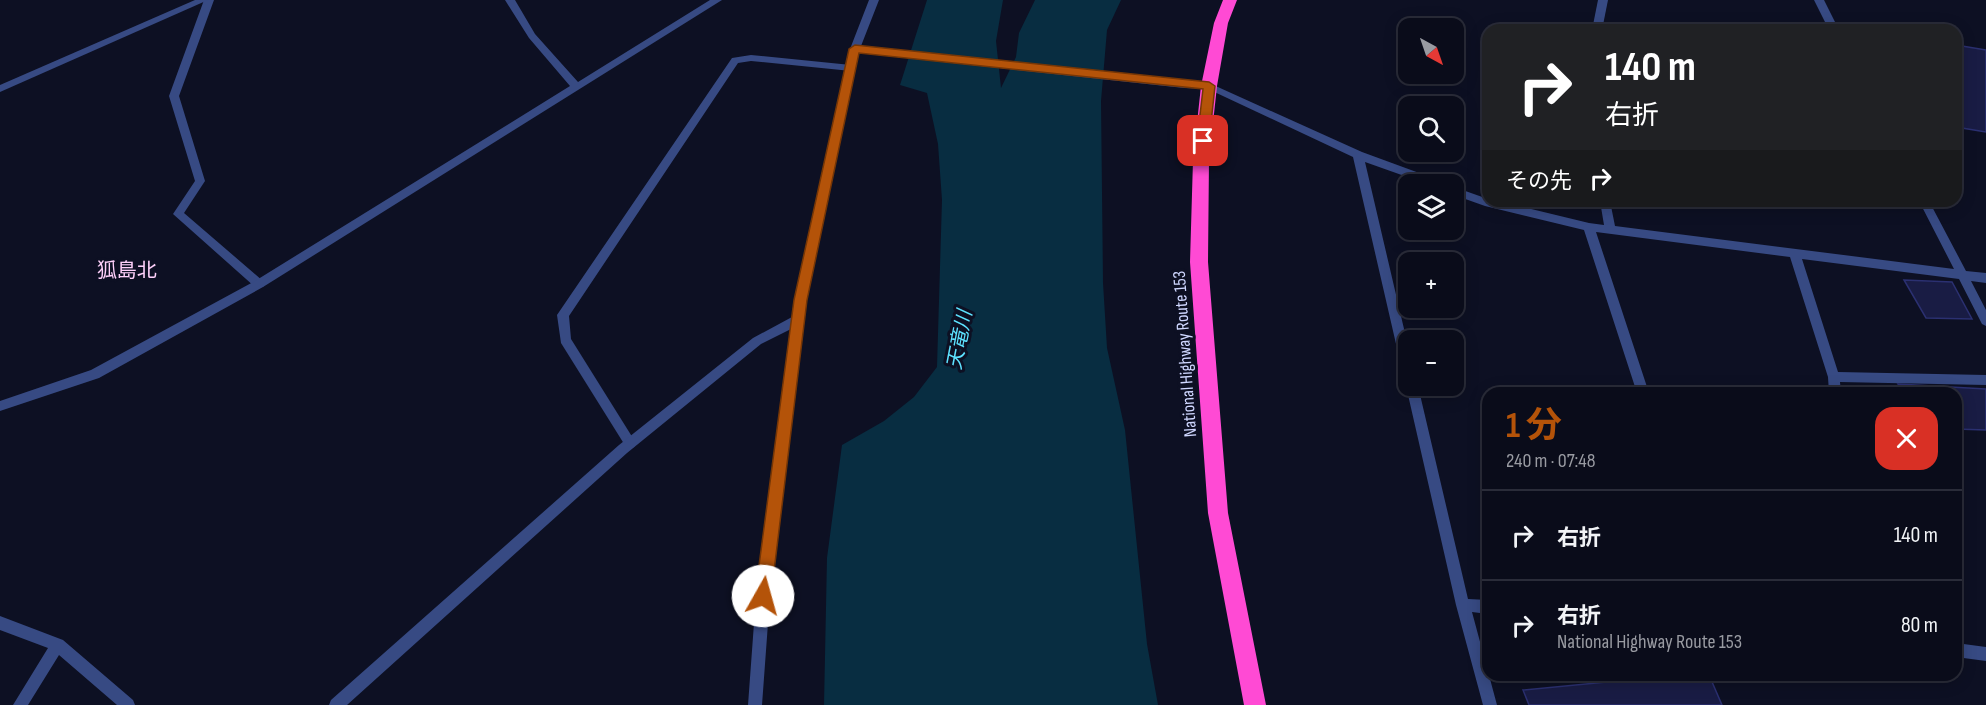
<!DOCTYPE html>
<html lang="ja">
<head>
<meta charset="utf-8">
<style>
  :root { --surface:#0a0c1a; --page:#131523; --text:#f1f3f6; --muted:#999ba2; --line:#2a2c39; --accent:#b45309 }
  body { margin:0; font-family:"Sofia Sans Condensed","Noto Sans JP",sans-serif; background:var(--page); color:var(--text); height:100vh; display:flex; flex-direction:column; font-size:22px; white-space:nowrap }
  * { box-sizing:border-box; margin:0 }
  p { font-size:20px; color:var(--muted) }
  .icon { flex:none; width:33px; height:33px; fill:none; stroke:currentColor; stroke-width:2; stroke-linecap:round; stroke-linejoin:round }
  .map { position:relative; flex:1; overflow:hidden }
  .drawer { position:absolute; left:1482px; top:387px; width:480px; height:294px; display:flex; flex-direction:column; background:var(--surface); border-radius:18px; box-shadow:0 3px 15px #0003,0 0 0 2px var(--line) }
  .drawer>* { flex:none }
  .hud { position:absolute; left:1482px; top:24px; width:480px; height:183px; border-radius:18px; box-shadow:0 3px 15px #0003,0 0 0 2px var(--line); background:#202124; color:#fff; overflow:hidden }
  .needle { width:39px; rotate:140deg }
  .tools { position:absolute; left:1398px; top:18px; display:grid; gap:12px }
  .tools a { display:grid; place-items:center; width:66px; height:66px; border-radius:12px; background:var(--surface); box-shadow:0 3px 15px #0003,0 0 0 2px var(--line); font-size:30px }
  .pin { position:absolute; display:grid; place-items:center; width:51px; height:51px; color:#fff; margin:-26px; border-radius:12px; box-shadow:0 3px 9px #0006 }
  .me { position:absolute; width:66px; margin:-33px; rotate:7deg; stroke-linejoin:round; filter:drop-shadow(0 0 4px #0008) }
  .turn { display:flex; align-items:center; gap:21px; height:126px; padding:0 24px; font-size:27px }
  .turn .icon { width:78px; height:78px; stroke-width:2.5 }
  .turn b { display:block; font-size:42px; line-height:51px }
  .then { display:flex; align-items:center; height:57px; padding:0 24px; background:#0003; gap:12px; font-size:22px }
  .round { display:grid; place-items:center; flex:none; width:63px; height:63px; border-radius:18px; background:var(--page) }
  .summary { display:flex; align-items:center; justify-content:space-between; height:102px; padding:0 24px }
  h1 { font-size:36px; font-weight:700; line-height:45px; color:var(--accent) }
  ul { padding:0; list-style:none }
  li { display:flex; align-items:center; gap:18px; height:90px; padding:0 24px; border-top:2px solid var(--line) }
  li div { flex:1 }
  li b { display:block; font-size:22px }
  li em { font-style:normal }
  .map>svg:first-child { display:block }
  .water { fill:#082d41 }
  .building { fill:#191c44; stroke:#2b3071; stroke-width:1.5 }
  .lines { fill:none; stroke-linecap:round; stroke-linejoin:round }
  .lane { fill:#374a83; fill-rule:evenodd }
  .street { fill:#374a83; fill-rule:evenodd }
  .highway { fill:#ff4ad4; fill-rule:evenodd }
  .route { fill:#b45309; stroke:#753606; stroke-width:1.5 }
  .labels { text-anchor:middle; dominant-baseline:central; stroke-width:6; stroke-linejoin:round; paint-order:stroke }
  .street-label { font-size:18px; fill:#cfd7ff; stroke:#0d1023 }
  .neighbourhood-label { font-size:20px; fill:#ffd1fb; stroke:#0d1023 }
  .water-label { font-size:20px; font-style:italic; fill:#5de2ff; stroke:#0d1023 }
</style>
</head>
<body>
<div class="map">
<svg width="1986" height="705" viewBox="0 0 1986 705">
  <rect width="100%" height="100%" fill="#0d1023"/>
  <!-- water -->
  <polygon class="water" points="927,0 1003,0 996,41 1001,88 1016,57 1019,33 1035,0 1121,0 1107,30 1101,101 1103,283 1107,348 1125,430 1147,644 1158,705 824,705 827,558 842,445 884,421 914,397 937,367 942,200 938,144 927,93 900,85"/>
  <!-- building -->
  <g class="building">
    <polygon points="1956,45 1986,50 1986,132 1956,127"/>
    <polygon points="1904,280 1952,282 1972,319 1926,318"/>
    <polygon points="1898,384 1986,389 1986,430 1956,429 1956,393 1904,393"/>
    <polygon points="1679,675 1709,675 1722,705 1529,705 1523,690"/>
  </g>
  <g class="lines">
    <!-- lane -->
    <g class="lane">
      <polygon points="204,0 214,0 179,96 205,181 184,213 263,281 265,284 263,287 255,287 173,214 195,181 169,96"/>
      <polygon points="751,55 851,65 856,68 851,71 751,61 738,63 569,316 571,339 636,443 634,447 630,449 626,447 561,343 557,315 732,58"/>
    </g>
    <!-- street -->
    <g class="street">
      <polygon points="195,0 208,0 0,92 0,85"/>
      <polygon points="505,0 515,0 535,34 578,82 710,0 722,0 263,287 99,378 0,411 0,401 91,370 255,281 570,86 529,38"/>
      <polygon points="869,0 879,0 861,46 1184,82 1209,83 1362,152 1441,181 1442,184 1427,184 1365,162 1408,346 1408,375 1404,374 1402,370 1353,157 1208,89 1184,88 859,53 806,300 770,596 762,705 748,705 756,596 791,329 761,344 627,453 347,705 329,705 331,700 619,445 753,338 792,317 850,49"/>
      <polygon points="1598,0 1608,0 1602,30 1592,30"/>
      <polygon points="1814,0 1824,0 1839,30 1829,30"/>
      <polygon points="1454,187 1488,199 1488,201 1498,201 1589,223 1604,225 1600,201 1610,201 1615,226 1954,269 1919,201 1929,201 1966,271 1986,273 1986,283 1971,281 1986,310 1986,326 1982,324 1959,279 1802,259 1838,372 1986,375 1986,385 1840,382 1841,393 1829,393 1828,377 1790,257 1596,232 1649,393 1637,393 1584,230 1485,206 1454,195"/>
      <polygon points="1408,382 1408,386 1418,386 1468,599 1488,600 1488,614 1472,612 1497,705 1483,705 1456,605 1406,386"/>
      <polygon points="0,616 63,640 133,700 135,705 117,705 59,655 28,705 13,705 48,648 0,630"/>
      <polygon points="1956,643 1986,647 1986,661 1956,657"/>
    </g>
    <!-- highway -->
    <polygon class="highway" points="1223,0 1237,0 1228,23 1217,86 1209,160 1208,262 1228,513 1266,705 1244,705 1208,513 1190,262 1193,160 1201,86 1214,23"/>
  </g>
  <!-- route -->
  <polygon class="route" points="855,45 1209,82 1215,86 1209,141 1203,146 1197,141 1203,89 859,53 807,300 771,596 768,602 763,604 757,602 755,596 794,300 849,49"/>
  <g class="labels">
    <!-- street labels -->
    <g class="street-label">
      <text transform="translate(1185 354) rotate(-94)">National Highway Route 153</text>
    </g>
    <!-- neighbourhood labels -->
    <g class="neighbourhood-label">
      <text x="127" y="271">狐島北</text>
    </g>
    <!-- water labels -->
    <g class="water-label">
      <text transform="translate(960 340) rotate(-79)">天竜川</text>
    </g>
  </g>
</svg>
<div class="tools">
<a><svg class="needle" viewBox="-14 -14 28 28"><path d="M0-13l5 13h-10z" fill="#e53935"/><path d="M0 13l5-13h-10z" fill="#999ba2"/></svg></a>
<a><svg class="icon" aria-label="search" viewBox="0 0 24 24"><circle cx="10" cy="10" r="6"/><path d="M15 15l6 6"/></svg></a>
<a><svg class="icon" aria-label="layers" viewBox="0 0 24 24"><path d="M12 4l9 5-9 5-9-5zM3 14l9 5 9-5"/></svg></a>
<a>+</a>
<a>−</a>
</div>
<div class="pin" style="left:1203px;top:141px;background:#d93025"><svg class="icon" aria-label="arrive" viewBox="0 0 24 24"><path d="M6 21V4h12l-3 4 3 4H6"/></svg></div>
<svg class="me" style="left:763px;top:596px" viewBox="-20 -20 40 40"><circle r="19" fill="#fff"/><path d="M0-13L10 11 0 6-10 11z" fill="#b45309"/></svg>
<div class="hud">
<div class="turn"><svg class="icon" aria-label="right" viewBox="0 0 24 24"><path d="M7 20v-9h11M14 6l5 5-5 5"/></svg><div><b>140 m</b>右折</div></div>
<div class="then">その先<svg class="icon" aria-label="right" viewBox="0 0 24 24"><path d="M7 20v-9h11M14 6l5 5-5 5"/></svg></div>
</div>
<section class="drawer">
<div class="summary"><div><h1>1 分</h1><p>240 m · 07:48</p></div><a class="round" style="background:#d93025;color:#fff"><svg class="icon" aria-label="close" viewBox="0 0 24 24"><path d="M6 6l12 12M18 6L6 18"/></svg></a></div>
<ul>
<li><svg class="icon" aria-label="right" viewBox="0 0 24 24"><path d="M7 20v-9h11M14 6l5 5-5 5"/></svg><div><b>右折</b></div><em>140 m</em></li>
<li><svg class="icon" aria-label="right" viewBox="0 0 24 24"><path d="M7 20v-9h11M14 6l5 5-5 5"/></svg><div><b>右折</b><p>National Highway Route 153</p></div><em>80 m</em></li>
</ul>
</section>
</div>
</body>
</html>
